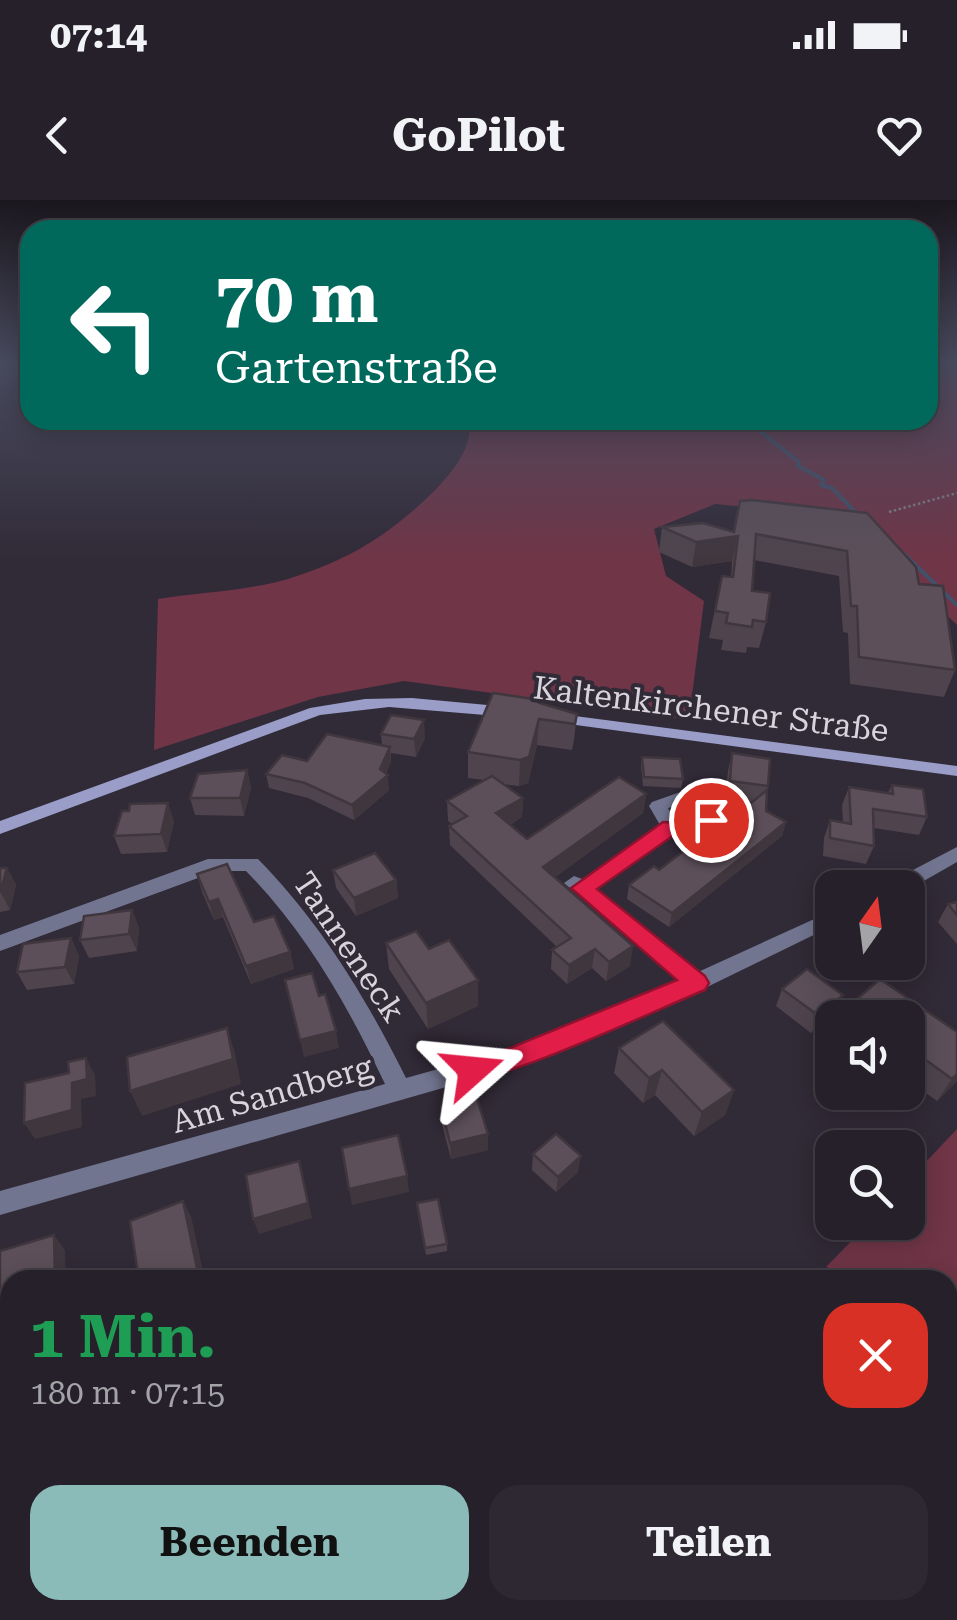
<!DOCTYPE html>
<html lang="de">
<head>
<meta charset="utf-8">
<style>
  :root { --surface:#252029; --page:#2d2831; --text:#f1f3f6; --muted:#a3a3a8; --line:#423e46; --accent:#8bbbb9 }
  body { margin:0; font-family:"Roboto Serif",serif; background:var(--page); color:var(--text); height:100vh; display:flex; flex-direction:column; font-size:38px; white-space:nowrap }
  * { box-sizing:border-box; margin:0 }
  p { font-size:32px; color:var(--muted) }
  .icon { flex:none; width:55px; height:55px; fill:none; stroke:currentColor; stroke-width:2; stroke-linecap:round; stroke-linejoin:round }
  .map { position:relative; flex:1; overflow:hidden }
  .sheet { position:absolute; left:0px; top:1070px; width:958px; height:350px; display:flex; flex-direction:column; background:var(--surface); border-radius:30px 30px 0 0; box-shadow:0 5px 25px #0003,0 0 0 2px var(--line) }
  .sheet>* { flex:none }
  .top-card { position:absolute; left:20px; top:20px; width:918px; height:210px; border-radius:30px; box-shadow:0 5px 25px #0003,0 0 0 2px var(--line); background:#00695c; color:#fff; overflow:hidden }
  .needle { width:65px; rotate:14deg }
  .controls { position:absolute; left:815px; top:670px; display:grid; gap:20px }
  .controls a { display:grid; place-items:center; width:110px; height:110px; border-radius:20px; background:var(--surface); box-shadow:0 5px 25px #0003,0 0 0 2px var(--line); font-size:50px }
  .pin { position:absolute; display:grid; place-items:center; width:85px; height:85px; color:#fff; margin:-42px; border:5px solid #fff; border-radius:50%; box-shadow:0 2px 10px #0007 }
  .me { position:absolute; width:110px; margin:-55px; rotate:72deg; stroke-linejoin:round; filter:drop-shadow(0 0 8px #0008) }
  .turn { display:flex; align-items:center; gap:35px; height:210px; padding:0 30px; font-size:45px }
  .turn .icon { width:130px; height:130px; stroke-width:2.5 }
  .turn b { display:block; font-size:70px; line-height:85px }
  .round { display:grid; place-items:center; flex:none; width:105px; height:105px; border-radius:30px; background:var(--page) }
  .overview { display:flex; align-items:center; justify-content:space-between; height:170px; padding:0 30px }
  h1 { font-size:60px; font-weight:700; line-height:75px; color:#1e9e55 }
  .button { display:flex; gap:20px; margin-top:auto; padding:20px 30px }
  .button a { flex:1; height:115px; border-radius:30px; background:var(--accent); color:#111; font-size:40px; font-weight:700; line-height:115px; text-align:center }
  .button a+a { background:var(--page); color:var(--text) }
  .status { display:flex; justify-content:space-between; align-items:center; height:70px; padding:0 50px; background:var(--surface); direction:ltr }
  .status svg { height:28px; fill:currentColor }
  header { display:flex; justify-content:space-between; align-items:center; height:130px; padding:0 30px; background:var(--surface); font-size:45px; font-weight:700 }
  .map>svg:first-child { display:block }
  .green { fill:#703547 }
  .lines { fill:none; stroke-linecap:round; stroke-linejoin:round }
  .stream { stroke:#41516b; stroke-width:4 }
  .path-far1 { stroke:#847e89; stroke-width:2.5; stroke-dasharray:2.5 2.5; stroke-linecap:butt }
  .path { stroke:#847e89; stroke-width:5; stroke-dasharray:8 8; stroke-linecap:butt }
  .street { fill:#727590; fill-rule:evenodd }
  .secondary { fill:#999dc8; fill-rule:evenodd }
  .wall { fill:#4f444d }
  .shaded-wall { fill:#40373e }
  .building { fill:#5c4f59; stroke:#40373e; stroke-width:2.5 }
  .route { fill:#e11d48; stroke:#92132f; stroke-width:2.5 }
  .labels { text-anchor:middle; dominant-baseline:central; stroke-width:8; stroke-linejoin:round; paint-order:stroke }
  .street-label { font-size:32px; fill:#d8d3dc; stroke:#312a37 }
</style>
</head>
<body>
<div class="status"><b>07:14</b><svg viewBox="0 0 49 12"><path d="M0 12V9h3v3zM5 12V6h3v6zM10 12V3h3v9zM15 12V0h3v12zM26 1h20v11H26zM47 4h2v5h-2z"/></svg></div>
<header><svg class="icon" aria-label="back" viewBox="0 0 24 24"><path d="M15 5l-7 7 7 7"/></svg>GoPilot<svg class="icon" aria-label="heart" viewBox="0 0 24 24"><path d="M12 20l-8-8c-3-5 5-10 8-4 3-6 11-1 8 4z"/></svg></header>
<div class="map">
<svg width="957" height="1420" viewBox="0 0 957 1420">
  <rect width="100%" height="100%" fill="#312a37"/>
  <!-- green -->
  <g class="green">
    <path d="M928,163H957V425L842,316L715,304L654,329L666,376L704,401L689,520L404,481L318,497L154,550L158,399C200,392 247,391 288,379C313,371 344,359 366,345C397,327 484,260 467,220H928Z"/>
    <polygon points="957,929 957,1213 948,1209 948,1080 862,1080 826,1067 869,1023 908,1022 908,981"/>
  </g>
  <g class="lines">
    <!-- stream -->
    <g class="stream">
      <polyline points="746,220 799,262 798,266 824,280 821,285 832,288 860,317"/>
      <polyline points="904,354 957,405"/>
    </g>
    <!-- path-far1 -->
    <polyline class="path-far1" points="889,312 957,293"/>
    <!-- path -->
    <g class="path">
      <polyline points="0,1375 10,1376"/>
      <polyline points="153,1410 174,1420"/>
    </g>
    <!-- street -->
    <g class="street">
      <path d="M686,590L721,600L724,604L717,624L691,637L673,634L595,689L698,772L832,711V726L666,807L509,869L0,1015V991L385,884C348,806 306,732 246,671H217L0,751V735L208,659H258C321,723 366,798 406,878L506,850L680,781L564,683L574,676L582,679L660,625L649,606L652,602ZM693,602L705,606L703,617L689,624L676,622L668,608Z"/>
      <polygon points="957,647 957,662 908,690 886,688 888,683"/>
      <polygon points="407,1410 493,1410 497,1420 452,1420 450,1415 448,1420 403,1420"/>
    </g>
    <!-- secondary -->
    <g class="secondary">
      <polygon points="412,498 509,507 517,512 509,517 389,507 320,515 0,634 0,621 310,508 365,499"/>
      <polygon points="552,513 957,566 957,576 546,521 544,518"/>
    </g>
  </g>
  <!-- wall -->
  <g class="wall">
    <polygon points="740,301 919,384 955,470 944,497 850,484 848,433 843,432 839,376 754,360 752,391 766,422 759,448 747,447 746,453 721,450 723,440 709,438 722,376 731,377 732,361 692,367 659,352 662,327 734,332"/>
    <polygon points="540,503 577,514 574,540 572,550 537,545 528,583 519,586 503,584 523,598 522,617 510,625 527,639 646,594 643,613 555,677 630,766 606,781 592,768 567,784 551,769 552,750 557,747 450,645 449,626 452,624 448,621 447,601 484,580 468,578 468,552"/>
    <polygon points="381,534 425,538 416,557 391,553 391,562 386,574 389,590 354,620 308,598 269,588 266,574 382,546"/>
    <polygon points="732,553 768,586 766,611 786,622 782,636 669,727 627,699 629,685 659,670 711,636 752,602 725,598 728,571"/>
    <polygon points="642,557 683,579 681,588 643,586 641,566"/>
    <polygon points="247,570 251,588 244,616 195,615 190,598"/>
    <polygon points="892,585 927,617 919,635 874,628 874,646 866,664 823,656 824,638 830,620 843,623 842,605 849,587 888,593"/>
    <polygon points="129,611 174,621 167,652 121,654 114,636"/>
    <polygon points="0,668 7,668 16,685 10,710 0,712"/>
    <polygon points="333,670 396,680 398,698 356,716 336,688"/>
    <polygon points="197,674 290,752 294,769 251,784 223,717 214,720 202,692"/>
    <polygon points="957,702 957,744 938,722 948,704"/>
    <polygon points="132,710 139,728 137,751 89,758 80,740"/>
    <polygon points="71,738 79,756 74,784 27,790 17,772"/>
    <polygon points="386,743 429,749 478,806 428,829 389,769"/>
    <polygon points="880,779 957,832 957,881 937,901 908,880 908,818 844,818 850,805"/>
    <polygon points="782,789 843,795 835,813 811,833 776,806"/>
    <polygon points="619,848 734,890 725,915 694,936 655,895 643,903 614,873"/>
    <polygon points="441,907 488,950 451,959 442,924"/>
    <polygon points="533,954 578,972 556,992 532,970"/>
    <polygon points="417,1003 447,1044 447,1051 426,1055"/>
    <polygon points="949,1390 957,1420 925,1420 926,1410 948,1410 948,1391"/>
    <polygon points="664,1410 713,1410 712,1420 678,1420 664,1414"/>
    <polygon points="778,1410 867,1410 866,1420 777,1420"/>
  </g>
  <!-- shaded-wall -->
  <g class="shaded-wall">
    <polygon points="15,163 30,163 30,171 0,186 0,171"/>
    <polygon points="738,336 732,361 692,367 696,342"/>
    <polygon points="539,519 537,545 528,583 519,586 520,560"/>
    <polygon points="424,520 425,538 416,557 414,539"/>
    <polygon points="390,547 391,562 384,579 388,575 389,590 354,620 352,605 380,569"/>
    <polygon points="247,570 251,588 244,616 240,598"/>
    <polygon points="646,594 643,613 542,686 543,667"/>
    <polygon points="523,598 522,617 496,633 496,613"/>
    <polygon points="168,603 174,621 167,652 161,634"/>
    <polygon points="786,622 782,636 669,727 672,713"/>
    <polygon points="7,668 16,685 10,710 1,693"/>
    <polygon points="396,680 398,698 356,716 354,698"/>
    <polygon points="218,699 223,717 214,720 209,702"/>
    <polygon points="132,710 139,728 137,751 129,734"/>
    <polygon points="71,738 79,756 74,784 65,767"/>
    <polygon points="633,746 630,766 606,781 609,762"/>
    <polygon points="595,749 592,768 567,784 569,765"/>
    <polygon points="290,752 294,769 251,784 246,766"/>
    <polygon points="478,780 478,806 428,829 426,803"/>
    <polygon points="843,795 835,813 811,833 819,816"/>
    <polygon points="227,828 235,853 241,884 142,916 130,891"/>
    <polygon points="336,831 339,848 304,857 300,840"/>
    <polygon points="86,858 95,875 96,896 81,899 82,927 35,939 24,923 72,883"/>
    <polygon points="662,870 655,895 643,903 649,878"/>
    <polygon points="957,874 957,881 937,901 952,879"/>
    <polygon points="734,890 725,915 694,936 702,912"/>
    <polygon points="488,934 488,950 451,959 450,943"/>
    <polygon points="581,956 578,972 556,992 558,977"/>
    <polygon points="299,961 312,1018 259,1034 253,1019"/>
    <polygon points="407,976 409,992 352,1005 349,989"/>
    <polygon points="183,1001 191,1016 205,1080 179,1080"/>
    <polygon points="54,1035 65,1050 66,1080 55,1080"/>
    <polygon points="10,1114 10,1132 7,1132 0,1126 0,1117"/>
  </g>
  <!-- building -->
  <g class="building">
    <polygon points="0,163 15,163 0,171"/>
    <polygon points="752,300 867,313 916,367 919,384 943,386 955,470 859,457 857,406 851,406 847,351 756,334 752,391 770,393 766,422 753,420 752,427 726,423 728,413 715,411 722,376 733,377 738,336 696,342 662,327 703,323 734,332 740,301"/>
    <polygon points="493,493 540,500 539,503 577,514 575,524 539,519 529,557 520,560 468,552"/>
    <polygon points="391,515 424,520 414,539 381,534"/>
    <polygon points="327,534 390,547 380,569 388,575 352,605 305,583 266,574 282,555 307,561"/>
    <polygon points="732,553 770,559 768,586 730,581"/>
    <polygon points="642,557 680,559 683,579 644,577"/>
    <polygon points="247,570 240,598 190,598 198,574"/>
    <polygon points="492,576 523,598 496,613 527,639 619,577 646,594 543,667 633,746 609,762 595,749 569,765 552,750 571,738 449,626 467,616 447,601"/>
    <polygon points="892,585 923,589 927,617 873,609 874,646 830,638 830,620 851,624 849,587 893,594"/>
    <polygon points="767,590 766,611 786,622 672,713 629,685 654,666 659,670 707,633 711,636"/>
    <polygon points="168,603 161,634 114,636 122,611 129,611 130,604"/>
    <polygon points="375,653 396,680 354,698 333,670"/>
    <polygon points="227,664 254,722 274,716 290,752 246,766 218,699 209,702 197,674"/>
    <polygon points="0,668 7,668 0,693"/>
    <polygon points="957,702 957,715 948,704"/>
    <polygon points="132,710 129,734 80,740 84,716"/>
    <polygon points="416,731 429,749 449,740 478,780 426,803 386,743"/>
    <polygon points="71,738 65,767 17,772 23,744"/>
    <polygon points="807,769 843,795 819,816 782,789"/>
    <polygon points="312,773 319,796 325,794 336,831 300,840 285,780"/>
    <polygon points="880,779 957,832 957,874 952,879 908,847 908,818 867,818 850,805"/>
    <polygon points="663,821 734,890 702,912 662,870 649,878 619,848"/>
    <polygon points="227,828 233,859 130,891 127,857"/>
    <polygon points="86,858 87,879 72,883 72,910 24,923 25,883 69,873 68,862"/>
    <polygon points="477,899 488,934 450,943 441,907"/>
    <polygon points="556,934 581,956 558,977 533,954"/>
    <polygon points="398,935 407,976 349,989 342,948"/>
    <polygon points="299,961 308,1003 253,1019 246,975"/>
    <polygon points="438,999 447,1044 425,1048 417,1003"/>
    <polygon points="183,1001 198,1073 179,1080 139,1080 130,1021"/>
    <polygon points="54,1035 55,1080 10,1080 10,1114 0,1117 0,1051"/>
    <polygon points="80,1073 80,1080 56,1080"/>
    <polygon points="949,1390 957,1393 957,1420 949,1420"/>
    <polygon points="577,1410 586,1410 608,1420 575,1420"/>
    <polygon points="618,1410 637,1410 659,1420 616,1420"/>
    <polygon points="667,1410 713,1410 712,1420 688,1420 667,1411"/>
    <polygon points="788,1410 867,1410 866,1420 802,1420 788,1414"/>
    <polygon points="0,1412 16,1420 0,1420"/>
  </g>
  <!-- sky -->
  <linearGradient id="sky" x2="0" y2="1"><stop stop-color="#1b171e"/><stop offset="0.45" stop-color="#484a5e"/><stop offset="1" stop-color="#484a5e" stop-opacity="0"/></linearGradient>
  <rect width="957" height="362" fill="url(#sky)"/>
  <!-- route -->
  <path class="route" d="M711,613L719,615L722,620C709,636 692,638 674,635L597,689L705,776L709,783L705,790C667,805 492,888 464,878L460,870L464,862L505,850L677,780L571,688L663,622L689,623Z"/>
  <g class="labels">
    <!-- street labels -->
    <g class="street-label">
      <text transform="translate(711 509) rotate(7)">Kaltenkirchener Straße</text>
      <text transform="translate(349 747) rotate(56)">Tanneneck</text>
      <text transform="translate(272 894) rotate(-16)">Am Sandberg</text>
    </g>
  </g>
</svg>
<div class="controls">
<a><svg class="needle" viewBox="-14 -14 28 28"><path d="M0-13l5 13h-10z" fill="#e53935"/><path d="M0 13l5-13h-10z" fill="#a3a3a8"/></svg></a>
<a><svg class="icon" aria-label="sound" viewBox="0 0 24 24"><path d="M4 9h4l5-4v14l-5-4H4zM17 9q2 3 0 6"/></svg></a>
<a><svg class="icon" aria-label="search" viewBox="0 0 24 24"><circle cx="10" cy="10" r="6"/><path d="M15 15l6 6"/></svg></a>
</div>
<div class="pin" style="left:711px;top:620px;background:#d93025"><svg class="icon" aria-label="arrive" viewBox="0 0 24 24"><path d="M6 21V4h12l-3 4 3 4H6"/></svg></div>
<svg class="me" style="left:473px;top:870px" viewBox="-20 -20 40 40"><path d="M0-17L14 15 0 8-14 15z" fill="#e11d48" stroke="#fff" stroke-width="4"/></svg>
<div class="top-card">
<div class="turn"><svg class="icon" aria-label="left" viewBox="0 0 24 24"><path d="M17 20v-9H6M10 6l-5 5 5 5"/></svg><div><b>70 m</b>Gartenstraße</div></div>
</div>
<section class="sheet">
<div class="overview"><div><h1>1 Min.</h1><p>180 m · 07:15</p></div><a class="round" style="background:#d93025;color:#fff"><svg class="icon" aria-label="close" viewBox="0 0 24 24"><path d="M6 6l12 12M18 6L6 18"/></svg></a></div>
<div class="button"><a>Beenden</a><a>Teilen</a></div>
</section>
</div>
</body>
</html>
